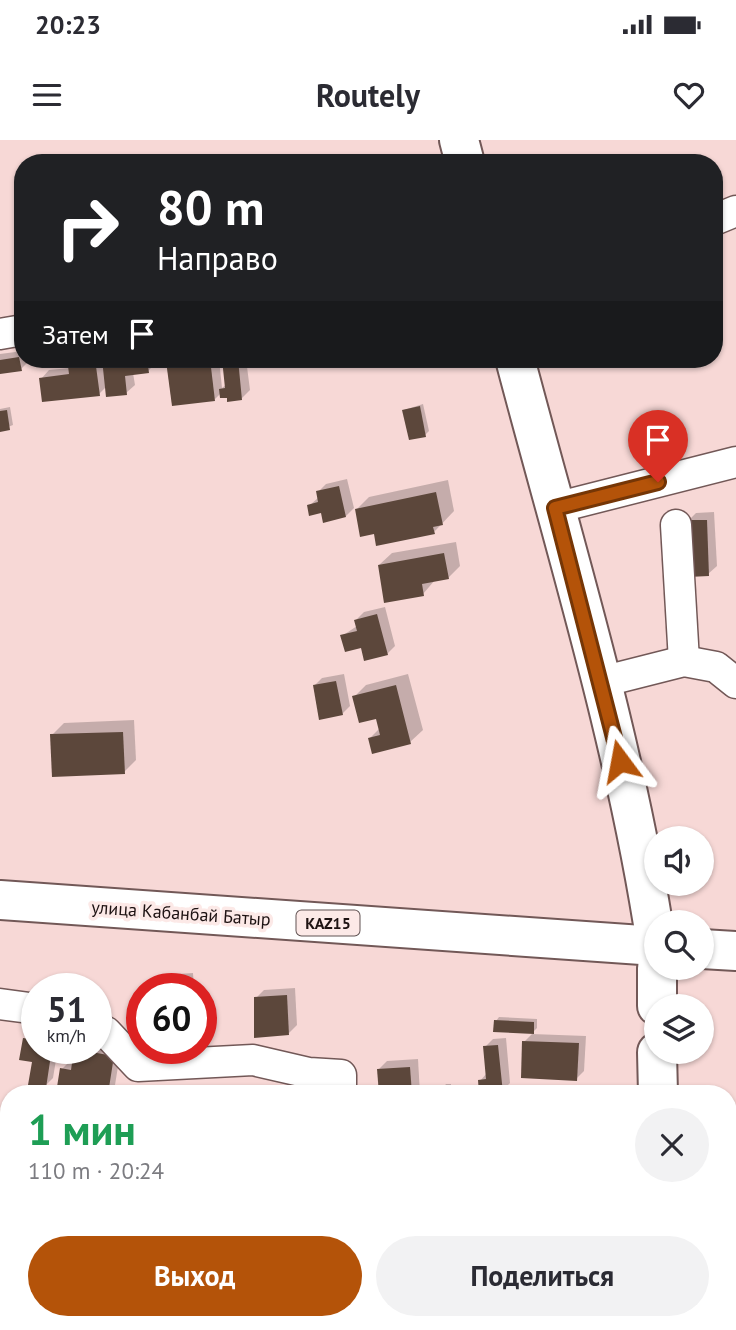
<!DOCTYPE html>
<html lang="ru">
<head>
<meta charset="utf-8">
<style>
  :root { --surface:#fff; --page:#f2f2f3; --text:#2b2b33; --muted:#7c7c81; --accent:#b45309 }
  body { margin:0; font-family:"PT Sans",sans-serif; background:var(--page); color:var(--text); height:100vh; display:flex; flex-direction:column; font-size:26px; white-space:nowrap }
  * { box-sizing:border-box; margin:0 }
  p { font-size:23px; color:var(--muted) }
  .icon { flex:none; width:38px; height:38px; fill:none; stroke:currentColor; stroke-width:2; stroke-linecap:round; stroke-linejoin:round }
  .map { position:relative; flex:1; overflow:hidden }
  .drawer { position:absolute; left:0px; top:945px; width:737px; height:245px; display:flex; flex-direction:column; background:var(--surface); border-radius:28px 28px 0 0; box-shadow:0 2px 5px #0004 }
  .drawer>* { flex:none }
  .banner { position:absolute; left:14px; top:14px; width:709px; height:214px; border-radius:28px; box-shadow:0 2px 5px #0004; background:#202124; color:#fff; overflow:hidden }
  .fabs { position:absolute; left:644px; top:686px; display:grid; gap:14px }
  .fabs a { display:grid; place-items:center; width:70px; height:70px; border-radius:50%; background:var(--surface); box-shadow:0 2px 5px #0004; font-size:35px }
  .speed { position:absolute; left:21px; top:833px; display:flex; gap:14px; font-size:35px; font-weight:700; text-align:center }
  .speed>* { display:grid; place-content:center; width:91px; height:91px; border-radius:50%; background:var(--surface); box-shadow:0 2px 5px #0004; line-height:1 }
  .speed small { font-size:18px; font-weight:400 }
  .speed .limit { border:10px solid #d22; background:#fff; color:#111 }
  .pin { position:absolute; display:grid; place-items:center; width:60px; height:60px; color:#fff; margin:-72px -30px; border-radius:50% 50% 50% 0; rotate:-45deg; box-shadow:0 0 7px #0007 }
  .pin .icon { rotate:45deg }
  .me { position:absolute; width:77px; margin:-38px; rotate:347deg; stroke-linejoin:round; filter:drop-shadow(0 0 5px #0008) }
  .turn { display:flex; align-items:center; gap:24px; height:147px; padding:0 28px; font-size:32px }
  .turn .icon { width:91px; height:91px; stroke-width:2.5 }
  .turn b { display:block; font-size:49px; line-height:60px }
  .then { display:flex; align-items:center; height:66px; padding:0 28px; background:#0003; gap:14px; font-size:26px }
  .round { display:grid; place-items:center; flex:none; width:74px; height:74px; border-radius:37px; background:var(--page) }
  .overview { display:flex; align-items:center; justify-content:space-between; height:119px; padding:0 28px }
  h1 { font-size:42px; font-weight:700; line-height:52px; color:#1e9e55 }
  .primary-button { display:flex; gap:14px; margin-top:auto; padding:14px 28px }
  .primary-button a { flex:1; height:80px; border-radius:42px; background:var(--accent); color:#fff; font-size:28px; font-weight:700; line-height:80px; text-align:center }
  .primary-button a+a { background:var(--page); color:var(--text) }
  .status { display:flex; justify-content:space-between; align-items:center; height:49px; padding:0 35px; background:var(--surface); direction:ltr }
  .status svg { height:19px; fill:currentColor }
  header { display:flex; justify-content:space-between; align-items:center; height:91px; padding:0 28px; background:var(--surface); font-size:32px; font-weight:700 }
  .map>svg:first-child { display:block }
  .shadow { fill:#0003 }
  .building { fill:#5c473b }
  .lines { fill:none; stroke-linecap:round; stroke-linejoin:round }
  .minor-casing { stroke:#725857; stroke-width:33 }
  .major-casing { stroke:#725857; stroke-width:42 }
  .minor { stroke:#fff; stroke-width:30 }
  .major { stroke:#fff; stroke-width:38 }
  .route-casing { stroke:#753606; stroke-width:18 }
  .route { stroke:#b45309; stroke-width:12 }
  .labels { text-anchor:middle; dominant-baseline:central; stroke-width:7; stroke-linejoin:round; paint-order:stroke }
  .shield { fill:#fce9e7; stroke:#615353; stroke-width:2 }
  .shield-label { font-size:16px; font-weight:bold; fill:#1e1313 }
  .street-label { font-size:18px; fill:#1e1313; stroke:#fce9e7 }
</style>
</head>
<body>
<div class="status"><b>20:23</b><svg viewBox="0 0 49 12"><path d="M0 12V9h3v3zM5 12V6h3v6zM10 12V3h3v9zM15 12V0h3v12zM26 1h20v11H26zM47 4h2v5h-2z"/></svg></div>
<header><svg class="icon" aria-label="menu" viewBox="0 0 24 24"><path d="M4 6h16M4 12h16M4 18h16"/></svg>Routely<svg class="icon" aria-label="heart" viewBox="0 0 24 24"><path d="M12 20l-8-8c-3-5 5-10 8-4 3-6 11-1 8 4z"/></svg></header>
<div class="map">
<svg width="736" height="1190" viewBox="0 0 736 1190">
  <rect width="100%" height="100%" fill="#f7d8d6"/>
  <!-- shadow -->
  <g class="shadow">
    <polygon points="23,211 23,219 29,221 21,229 0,232 0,214"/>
    <polygon points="78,219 155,219 156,223 148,231 133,233 135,245 126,253 107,246 99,254 41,239 49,230 70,228"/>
    <polygon points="171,219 219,219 222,248 227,244 224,219 246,219 250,250 242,258 221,253 215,259 168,222"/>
    <polygon points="423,264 429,291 425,295 404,270"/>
    <polygon points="10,267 13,285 0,290 0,269"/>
    <polygon points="347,339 354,368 346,376 309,366 319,357 318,352 326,344"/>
    <polygon points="448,340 454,371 434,392 357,369 369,357"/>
    <polygon points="714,372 717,426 708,434 688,381 696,373"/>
    <polygon points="456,402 460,426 448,438 435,440 423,454 379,425 392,413"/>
    <polygon points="385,467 395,506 387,514 342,496 357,486 356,480 364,472"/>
    <polygon points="344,534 350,566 342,574 314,546 322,538"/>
    <polygon points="408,534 423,590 410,602 370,598 380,588 377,577 354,557 366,545"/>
    <polygon points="134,580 136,620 124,632 52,595 64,583"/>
    <polygon points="193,833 194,849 155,849 154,843 163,835"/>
    <polygon points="295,848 297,885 289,893 256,858 264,850"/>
    <polygon points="499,877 537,879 537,888 533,892 496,881"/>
    <polygon points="33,891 37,891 37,908 58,908 53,938 45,946 25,899"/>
    <polygon points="532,894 586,896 584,931 576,939 524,902"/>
    <polygon points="506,898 510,943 502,951 480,941 487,933 485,907 493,899"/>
    <polygon points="96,904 121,908 115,945 107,953 62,929 70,921 74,921 78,908 96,908"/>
    <polygon points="418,919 420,954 380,954 379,929 387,921"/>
    <polygon points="446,944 451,944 451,953 465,954 438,954"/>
    <polygon points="561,949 561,954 535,954 537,951"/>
    <polygon points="4,1060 9,1060 9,1098 0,1097 0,1063"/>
    <polygon points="118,1181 141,1181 136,1190 117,1190"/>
    <polygon points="508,1187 535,1189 535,1190 504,1190"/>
  </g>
  <!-- building -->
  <g class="building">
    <polygon points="19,217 22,231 0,234 0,220"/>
    <polygon points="76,219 95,219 100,256 42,262 39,238 69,234 68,226 77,225"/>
    <polygon points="102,219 147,219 149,233 125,236 127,255 106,257"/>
    <polygon points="172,219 210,219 215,261 172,266 166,221"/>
    <polygon points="222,219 238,219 242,260 227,262 227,258 220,258 219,249 225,248"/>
    <polygon points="420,266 426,297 409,300 402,270"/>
    <polygon points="7,270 10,290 0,292 0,271"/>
    <polygon points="339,346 346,377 323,383 321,373 309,376 307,365 318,362 316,351"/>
    <polygon points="436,352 443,385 433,387 435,394 376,406 374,394 360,397 355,369"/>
    <polygon points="686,380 707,380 709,436 688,437"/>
    <polygon points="444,413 449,439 422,444 424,456 384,463 378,425"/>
    <polygon points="377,474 388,515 364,521 361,508 345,512 340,495 357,491 354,480"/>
    <polygon points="336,541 343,575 319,580 313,545"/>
    <polygon points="396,545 411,604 372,614 368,598 380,595 376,579 359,583 352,556"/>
    <polygon points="123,592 125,634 52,637 50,594"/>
    <polygon points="186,840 186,849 153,849 153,842"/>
    <polygon points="287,855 289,895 254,898 254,857"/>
    <polygon points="494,880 534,882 534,894 493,892"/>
    <polygon points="23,898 37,900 37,908 52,908 46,948 28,945 32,922 19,920"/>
    <polygon points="522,901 579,903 577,941 521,938"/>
    <polygon points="498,905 503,953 479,954 478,940 486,939 483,906"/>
    <polygon points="74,909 114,916 108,954 57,947 60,928 71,930"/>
    <polygon points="410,927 412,954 379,954 377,929"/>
    <polygon points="8,974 9,974 9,1015 0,1013"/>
    <polygon points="0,1068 9,1069 9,1100 0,1099"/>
    <polygon points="116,1181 137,1181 134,1190 113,1190"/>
  </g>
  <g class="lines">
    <defs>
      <g id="minor">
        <polyline points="714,80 736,71"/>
        <polyline points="0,194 23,190"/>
        <polyline points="555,368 736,322"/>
        <polyline points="676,385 684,521"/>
        <polyline points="601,542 684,521 716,527 736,543"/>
        <polyline points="0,864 37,869"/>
        <polyline points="96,888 106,892 138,926 253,920 309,933 341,935 341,954"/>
        <polyline points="79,1190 82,1181"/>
        <polyline points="335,1190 336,1181"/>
      </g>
      <g id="major">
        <polyline points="459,0 465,23"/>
        <path d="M515,219C566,412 626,605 656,803"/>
        <polyline points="0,760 656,806"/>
        <polyline points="702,809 736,811"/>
        <polyline points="657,828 657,866"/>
        <polyline points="657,912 658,954"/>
        <polyline points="659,1181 659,1190"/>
      </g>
    </defs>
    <!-- minor casing -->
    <use href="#minor" class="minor-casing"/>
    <!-- major casing -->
    <use href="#major" class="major-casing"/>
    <!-- minor -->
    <use href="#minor" class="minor"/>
    <!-- major -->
    <use href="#major" class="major"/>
  </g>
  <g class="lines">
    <defs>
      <polyline id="route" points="620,621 555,368 658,342"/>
    </defs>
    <!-- route casing -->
    <use href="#route" class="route-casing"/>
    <!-- route -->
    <use href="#route" class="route"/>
  </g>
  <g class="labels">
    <!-- shield labels -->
    <rect class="shield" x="296.5" y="770.5" width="63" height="25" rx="5"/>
    <g class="shield-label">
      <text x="328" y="783">KAZ15</text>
    </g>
    <!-- street labels -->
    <g class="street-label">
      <text transform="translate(181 773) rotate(4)">улица Кабанбай Батыр</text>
    </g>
  </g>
</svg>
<div class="fabs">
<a><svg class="icon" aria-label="sound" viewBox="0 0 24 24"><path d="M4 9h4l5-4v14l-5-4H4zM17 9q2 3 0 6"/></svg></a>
<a><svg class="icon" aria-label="search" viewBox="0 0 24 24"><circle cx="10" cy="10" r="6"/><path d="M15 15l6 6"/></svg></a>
<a><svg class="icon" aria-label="layers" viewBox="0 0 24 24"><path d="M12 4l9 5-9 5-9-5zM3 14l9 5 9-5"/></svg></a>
</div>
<div class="speed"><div>51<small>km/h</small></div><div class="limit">60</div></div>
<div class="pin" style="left:658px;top:342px;background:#d93025"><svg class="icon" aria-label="arrive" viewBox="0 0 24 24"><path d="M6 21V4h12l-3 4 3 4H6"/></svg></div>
<svg class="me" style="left:620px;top:621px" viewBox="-20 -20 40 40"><path d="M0-17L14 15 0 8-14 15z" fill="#b45309" stroke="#fff" stroke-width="4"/></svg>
<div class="banner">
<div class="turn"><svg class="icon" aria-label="right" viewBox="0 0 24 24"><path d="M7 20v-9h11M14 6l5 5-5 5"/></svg><div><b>80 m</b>Направо</div></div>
<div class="then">Затем<svg class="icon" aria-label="arrive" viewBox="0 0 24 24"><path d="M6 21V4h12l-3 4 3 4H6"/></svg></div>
</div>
<section class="drawer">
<div class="overview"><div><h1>1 мин</h1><p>110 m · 20:24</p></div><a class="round"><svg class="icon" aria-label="close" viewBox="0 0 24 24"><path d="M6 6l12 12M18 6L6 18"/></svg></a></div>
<div class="primary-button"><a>Выход</a><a>Поделиться</a></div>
</section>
</div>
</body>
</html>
